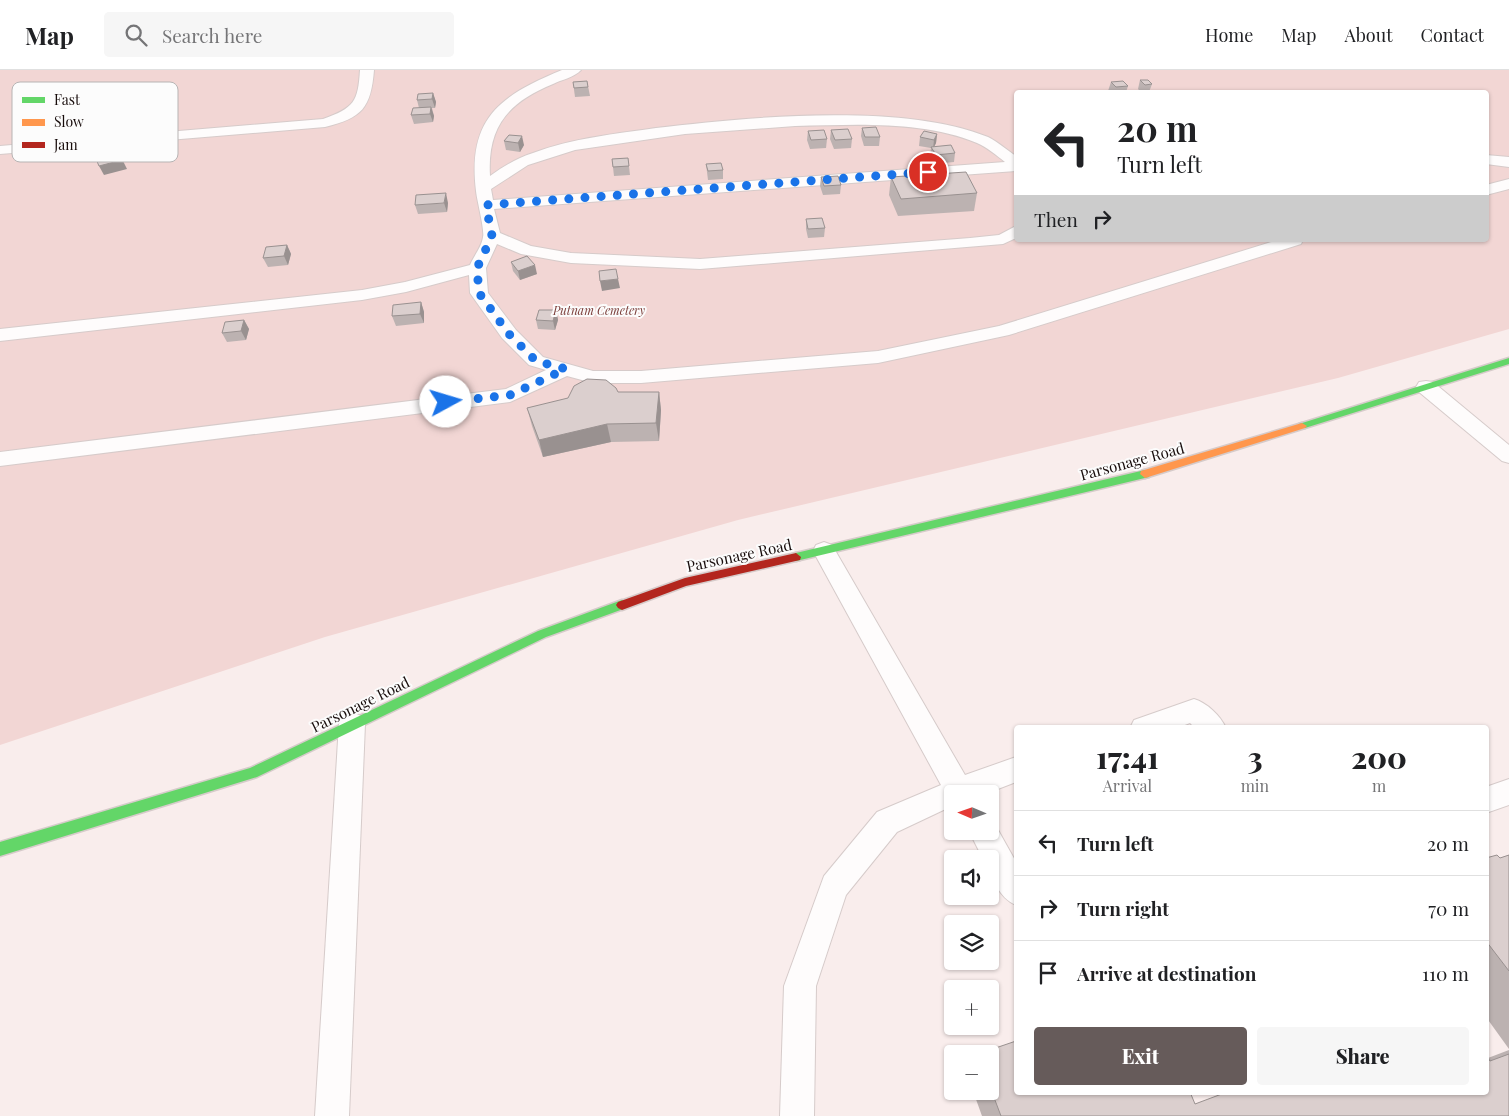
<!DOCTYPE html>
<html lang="en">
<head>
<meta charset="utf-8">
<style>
  :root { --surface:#fff; --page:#f6f6f6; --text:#202124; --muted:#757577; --line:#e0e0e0; --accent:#665b5a }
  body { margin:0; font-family:"Playfair Display",serif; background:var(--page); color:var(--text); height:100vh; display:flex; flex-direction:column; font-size:19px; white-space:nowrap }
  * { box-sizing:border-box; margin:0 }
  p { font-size:16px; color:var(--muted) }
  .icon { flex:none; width:28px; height:28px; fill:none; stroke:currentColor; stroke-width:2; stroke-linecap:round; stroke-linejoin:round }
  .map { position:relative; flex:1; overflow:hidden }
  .drawer { position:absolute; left:1014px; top:655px; width:475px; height:370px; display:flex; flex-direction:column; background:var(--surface); border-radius:5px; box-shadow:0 1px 4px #0004 }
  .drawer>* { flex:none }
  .banner { position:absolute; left:1014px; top:20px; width:475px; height:152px; border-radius:5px; box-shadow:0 1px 4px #0004; background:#fff; color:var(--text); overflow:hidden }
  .needle { width:32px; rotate:272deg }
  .tools { position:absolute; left:944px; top:715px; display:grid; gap:10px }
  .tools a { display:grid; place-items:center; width:55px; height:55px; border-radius:5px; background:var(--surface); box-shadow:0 1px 4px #0004; font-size:25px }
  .pin { position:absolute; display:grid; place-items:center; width:42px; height:42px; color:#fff; margin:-21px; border:2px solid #fff; border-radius:50%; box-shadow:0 1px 5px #0007 }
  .me { position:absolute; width:55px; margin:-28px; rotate:84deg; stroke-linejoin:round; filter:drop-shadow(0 0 4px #0008) }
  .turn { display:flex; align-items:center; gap:18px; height:105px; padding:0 20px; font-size:22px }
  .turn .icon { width:65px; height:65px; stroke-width:2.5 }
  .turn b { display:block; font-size:35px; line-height:42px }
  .then { display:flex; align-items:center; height:48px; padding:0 20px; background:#0003; gap:10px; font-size:19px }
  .eta { display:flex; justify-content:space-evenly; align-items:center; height:85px; text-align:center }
  .eta b { font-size:30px; font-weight:800; line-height:35px }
  .action { display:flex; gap:10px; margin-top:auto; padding:10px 20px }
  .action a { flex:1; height:58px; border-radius:5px; background:var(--accent); color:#fff; font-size:20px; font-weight:800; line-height:58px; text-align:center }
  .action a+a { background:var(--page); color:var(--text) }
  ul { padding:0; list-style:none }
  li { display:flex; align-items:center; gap:15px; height:65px; padding:0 20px; border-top:1px solid var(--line) }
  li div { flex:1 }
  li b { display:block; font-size:19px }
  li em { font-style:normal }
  header { display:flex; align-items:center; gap:30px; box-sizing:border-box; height:70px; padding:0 25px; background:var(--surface); border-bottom:1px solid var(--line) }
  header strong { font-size:24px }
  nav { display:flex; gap:28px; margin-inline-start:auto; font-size:18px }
  .search { width:350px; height:45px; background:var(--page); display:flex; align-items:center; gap:12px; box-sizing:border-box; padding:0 18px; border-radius:5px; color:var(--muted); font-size:19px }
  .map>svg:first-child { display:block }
  .green { fill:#f2d6d4; fill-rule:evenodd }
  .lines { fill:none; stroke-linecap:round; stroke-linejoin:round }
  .lane-casing { stroke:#d6cbca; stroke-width:2 }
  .fast-casing { stroke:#d6cbca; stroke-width:3 }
  .slow-casing { stroke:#d6cbca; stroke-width:3 }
  .jam-casing { stroke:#d6cbca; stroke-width:3 }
  .lane { fill:#fefcfc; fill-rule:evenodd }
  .fast { fill:#63d668; fill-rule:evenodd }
  .slow { fill:#ff974d; fill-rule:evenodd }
  .jam { fill:#b3261e; fill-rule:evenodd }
  .wall { fill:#bcb2b1 }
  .shaded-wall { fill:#999190 }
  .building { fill:#dbcfce; stroke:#999190 }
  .route { stroke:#1a73e8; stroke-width:9; stroke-dasharray:0 16.2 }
  .labels { text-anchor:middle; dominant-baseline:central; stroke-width:4; stroke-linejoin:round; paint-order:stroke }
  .far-park-label { font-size:12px; font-style:italic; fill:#7c3f3b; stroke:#fcfcfc }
  .street-label { font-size:15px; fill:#170c0b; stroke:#fcfcfc }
  .key { fill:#fcfcfc; stroke:#b7b4b4; stroke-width:1 }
  .key-label { font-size:14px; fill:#170c0b }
</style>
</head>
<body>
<header>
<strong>Map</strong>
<div class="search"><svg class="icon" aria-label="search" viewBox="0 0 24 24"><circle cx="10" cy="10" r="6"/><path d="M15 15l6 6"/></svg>Search here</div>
<nav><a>Home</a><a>Map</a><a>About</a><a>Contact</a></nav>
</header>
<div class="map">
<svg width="1509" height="1046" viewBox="0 0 1509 1046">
  <rect width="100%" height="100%" fill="#f9edec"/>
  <!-- green -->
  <path class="green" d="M0,0H1509V259L1338,308L738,450L325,567L0,675ZM1016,22H1486V170H1016Z"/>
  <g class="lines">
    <defs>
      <g id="lane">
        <path d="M360,0H374C371,38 362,48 325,57L0,84V76L323,49C354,38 358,32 360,0Z"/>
        <path d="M562,0H581C575,7 561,10 553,14C509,32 487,56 490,106C504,96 517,88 533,83C573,68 615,64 656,58C747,47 903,32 988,67C998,72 1007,80 1016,86V101L494,139L500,163L531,176L571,183L700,189L970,168L999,165L1016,156V168L1003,174L700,199L571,193L521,184L497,174L486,198L488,223L516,260L543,287L593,301H641L878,281L999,256L1278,170H1303L1301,174L1009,265L878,293L641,313H593L567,306L510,332L0,396V382L506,319L546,300L529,295L502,268L470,223L469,205L406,222L362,230L0,271V259L362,220L405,212L470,195C474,186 482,176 483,167C485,160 477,131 476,121C467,48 501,25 562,0ZM795,56C854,55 921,50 977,73C987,77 996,85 1005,92L493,130L491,119L528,95L575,80L685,64Z"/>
        <polygon points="1486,85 1509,87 1509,97 1486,94"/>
        <polygon points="1509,109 1509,119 1486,125 1486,115"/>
        <polygon points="1426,311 1433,312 1509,375 1509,393 1502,391 1419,322 1416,317 1419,312"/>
        <polygon points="824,472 832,475 965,705 1016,687 1016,712 985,724 952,724 952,736 897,762 846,825 816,916 814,1046 780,1046 784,916 824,806 877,742 941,715 813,481 816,475"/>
        <path d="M1194,629C1207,633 1220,645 1226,658H1195L1190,653L1177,658H1130L1134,650Z"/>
        <polygon points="352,642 361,646 365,654 349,1046 315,1046 339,654 343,646"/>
        <polygon points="1509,709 1509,735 1486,743 1486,717"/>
        <path d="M990,750L993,751L1016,792V835C999,828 990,807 990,789H983L969,761H990Z"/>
      </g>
      <g id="fast">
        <polygon points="1509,288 1509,294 1305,358 1299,358 1297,356 1299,354"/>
        <polygon points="1145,400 1149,401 1150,404 1149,407 796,491 791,487 796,483"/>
        <polygon points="622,530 626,532 628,535 626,538 546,567 257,707 0,786 0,772 250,698 538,561"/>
      </g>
      <polygon id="slow" points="1302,353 1307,356 1305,358 1145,408 1140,404 1141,401"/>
      <polygon id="jam" points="796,483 801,487 800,490 686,516 622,540 618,538 616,535 618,532 685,508"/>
    </defs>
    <!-- lane casing -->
    <use href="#lane" class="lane-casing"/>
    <!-- fast casing -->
    <use href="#fast" class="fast-casing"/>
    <!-- slow casing -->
    <use href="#slow" class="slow-casing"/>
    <!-- jam casing -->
    <use href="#jam" class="jam-casing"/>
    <!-- lane -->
    <use href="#lane" class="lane"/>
    <!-- fast -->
    <use href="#fast" class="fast"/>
    <!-- slow -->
    <use href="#slow" class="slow"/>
    <!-- jam -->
    <use href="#jam" class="jam"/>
  </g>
  <!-- wall -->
  <g class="wall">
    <polygon points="1140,10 1152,14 1149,22 1141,22 1138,19"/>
    <polygon points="587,11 590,26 575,27 573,12"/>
    <polygon points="1111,12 1128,16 1126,22 1110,22 1108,21"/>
    <polygon points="433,23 436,32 435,38 432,38 434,46 433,52 414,54 411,45 419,38 417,30"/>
    <polygon points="862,58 880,67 879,76 864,76 861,66"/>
    <polygon points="831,60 852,69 851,78 834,79 830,69"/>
    <polygon points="808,61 827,69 826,78 810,79 807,70"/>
    <polygon points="937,64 936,73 934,77 955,83 954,92 934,94 930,86 931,78 919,76 920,67"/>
    <polygon points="509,65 524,75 520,82 506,80 504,71"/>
    <polygon points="628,88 630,105 614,106 612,89"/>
    <polygon points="706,94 723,100 723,109 708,110"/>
    <polygon points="821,107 841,115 840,124 823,125 820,116"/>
    <polygon points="891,107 977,123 974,141 898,146 889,125"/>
    <polygon points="448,133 447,142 418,144 415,135"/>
    <polygon points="806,149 825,158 824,167 808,168 806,159"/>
    <polygon points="287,175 291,184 288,195 268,197 263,188"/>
    <polygon points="511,192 537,204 520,210 513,201"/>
    <polygon points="421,232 424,242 424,253 396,256 392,246"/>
    <polygon points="556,240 558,250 555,260 538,259 536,250"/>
    <polygon points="244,250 249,259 246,270 227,272 222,263"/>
    <polygon points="618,322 659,322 661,340 659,371 611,372 543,387 532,356 527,338"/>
    <polygon points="1509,785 1509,979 1486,947 1486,788 1500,788"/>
    <polygon points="1509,980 1509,1046 982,1046 973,1021 990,1021 990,984 1016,1022 1195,1034 1488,988"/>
  </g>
  <!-- shaded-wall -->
  <g class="shaded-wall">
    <polygon points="433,23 436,32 435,38 432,29"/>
    <polygon points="431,37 434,46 433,52 430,44"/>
    <polygon points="97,45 102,54 99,60 83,62 78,53"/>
    <polygon points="937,64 936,73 933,79 934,70"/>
    <polygon points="522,66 524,75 520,82 518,73"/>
    <polygon points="119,83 127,99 104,105 99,96"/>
    <polygon points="446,123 448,133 447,142 444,133"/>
    <polygon points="287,175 291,184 288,195 284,186"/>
    <polygon points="535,195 537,204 520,210 518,201"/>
    <polygon points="618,209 620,218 602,221 600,211"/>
    <polygon points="421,232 424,242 424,253 420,244"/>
    <polygon points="556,240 558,250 555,260 553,251"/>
    <polygon points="244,250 249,259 246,270 241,261"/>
    <polygon points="659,322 661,340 659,371 656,353"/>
    <polygon points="607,354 611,372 543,387 539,370"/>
  </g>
  <!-- building -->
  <g class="building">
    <polygon points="1140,10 1148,10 1152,14 1145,15"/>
    <polygon points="587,11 588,17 574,18 573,12"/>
    <polygon points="1123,11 1128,16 1116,17 1111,12"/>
    <polygon points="433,23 432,29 417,30 418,24"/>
    <polygon points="431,37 430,44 411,45 413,38"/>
    <polygon points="876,57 880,67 865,67 862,58"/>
    <polygon points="848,59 852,69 835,70 831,60"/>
    <polygon points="824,60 827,69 811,70 808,61"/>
    <polygon points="924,61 937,64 934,70 920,67"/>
    <polygon points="509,65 522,66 518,73 504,71"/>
    <polygon points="951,75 955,83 936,85 931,77"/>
    <polygon points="119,83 122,90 99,96 96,89"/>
    <polygon points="628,88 629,96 613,97 612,89"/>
    <polygon points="721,93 723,100 708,101 706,94"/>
    <polygon points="966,102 977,123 901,129 891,107"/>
    <polygon points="838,106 841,115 824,116 821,107"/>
    <polygon points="446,123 444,133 415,135 416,125"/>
    <polygon points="822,148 825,158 808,159 806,149"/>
    <polygon points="287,175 284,186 263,188 266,177"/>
    <polygon points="527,186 535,195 518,201 511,192"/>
    <polygon points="616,199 618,209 600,211 599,201"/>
    <polygon points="421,232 420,244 392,246 393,235"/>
    <polygon points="539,240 556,240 553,251 536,250"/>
    <polygon points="244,250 241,261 222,263 225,252"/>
    <polygon points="587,309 606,310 616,318 618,322 659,322 656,353 607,354 539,370 527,338 568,328 574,316"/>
    <polygon points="1497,785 1500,788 1509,785 1509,901 1486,871 1486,788"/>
    <polygon points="1016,971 1016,1022 1190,1022 1195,1034 1227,1022 1486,1022 1486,985 1490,991 1509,984 1509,1046 1001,1046 990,1017 990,984 978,984"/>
  </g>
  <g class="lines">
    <!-- route -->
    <polyline class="route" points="446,332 510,325 566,299 536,291 509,264 479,223 477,198 492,166 486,135 928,102"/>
  </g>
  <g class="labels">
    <!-- far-park labels -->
    <g class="far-park-label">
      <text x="599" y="240">Putnam Cemetery</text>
    </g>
    <!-- street labels -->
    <g class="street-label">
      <text transform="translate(1132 391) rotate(-15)">Parsonage Road</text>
      <text transform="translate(739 485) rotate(-12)">Parsonage Road</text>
      <text transform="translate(360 634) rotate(-26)">Parsonage Road</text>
    </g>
  </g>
  <!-- legend -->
  <rect x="12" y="12" width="166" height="80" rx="8" class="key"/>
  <rect x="22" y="27" width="23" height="6" fill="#63d668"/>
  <rect x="22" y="49" width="23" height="7" fill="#ff974d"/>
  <rect x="22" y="72" width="23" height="6" fill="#b3261e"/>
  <g class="key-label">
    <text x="54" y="35">Fast</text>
    <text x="54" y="57">Slow</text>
    <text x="54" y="80">Jam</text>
  </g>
</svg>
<div class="tools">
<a><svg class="needle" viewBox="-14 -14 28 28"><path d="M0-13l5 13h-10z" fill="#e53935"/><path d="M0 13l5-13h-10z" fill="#757577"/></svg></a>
<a><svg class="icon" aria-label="sound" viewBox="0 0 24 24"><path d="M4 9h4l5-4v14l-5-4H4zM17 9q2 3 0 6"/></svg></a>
<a><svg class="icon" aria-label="layers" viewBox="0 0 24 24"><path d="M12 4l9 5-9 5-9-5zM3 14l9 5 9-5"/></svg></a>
<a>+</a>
<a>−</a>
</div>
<div class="pin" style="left:928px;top:102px;background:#d93025"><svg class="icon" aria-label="arrive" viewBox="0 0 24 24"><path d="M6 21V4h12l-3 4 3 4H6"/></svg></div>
<svg class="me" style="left:446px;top:332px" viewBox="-20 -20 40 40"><circle r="19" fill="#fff"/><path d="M0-13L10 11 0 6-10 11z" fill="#1a73e8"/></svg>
<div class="banner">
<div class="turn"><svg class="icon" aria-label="left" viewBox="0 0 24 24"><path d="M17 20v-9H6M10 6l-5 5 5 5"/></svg><div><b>20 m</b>Turn left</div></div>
<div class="then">Then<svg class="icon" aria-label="right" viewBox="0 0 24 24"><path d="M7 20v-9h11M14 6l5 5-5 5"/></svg></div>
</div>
<section class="drawer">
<div class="eta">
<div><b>17:41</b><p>Arrival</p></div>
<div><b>3</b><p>min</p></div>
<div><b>200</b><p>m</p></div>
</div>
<ul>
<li><svg class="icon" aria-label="left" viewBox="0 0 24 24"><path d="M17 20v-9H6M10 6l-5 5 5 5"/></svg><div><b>Turn left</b></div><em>20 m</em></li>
<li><svg class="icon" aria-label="right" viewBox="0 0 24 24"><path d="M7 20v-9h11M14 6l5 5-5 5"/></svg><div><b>Turn right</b></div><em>70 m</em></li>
<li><svg class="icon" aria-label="arrive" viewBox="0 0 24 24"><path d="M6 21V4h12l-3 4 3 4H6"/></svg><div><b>Arrive at destination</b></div><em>110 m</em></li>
</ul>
<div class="action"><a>Exit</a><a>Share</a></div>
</section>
</div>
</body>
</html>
